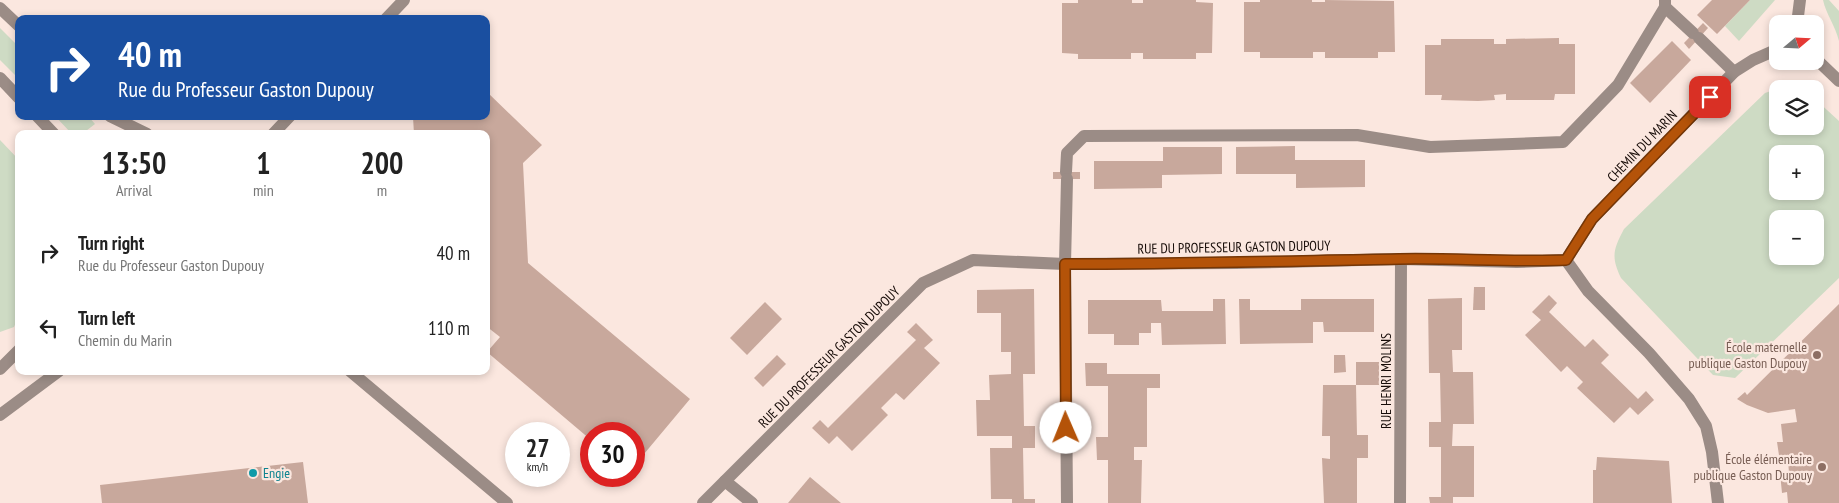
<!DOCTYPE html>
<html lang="en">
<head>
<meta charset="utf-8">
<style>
  :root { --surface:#fff; --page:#f2f2f2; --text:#222; --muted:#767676 }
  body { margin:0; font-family:"PT Sans Narrow",sans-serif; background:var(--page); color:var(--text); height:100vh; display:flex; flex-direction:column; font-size:19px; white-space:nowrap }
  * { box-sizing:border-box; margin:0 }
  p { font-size:16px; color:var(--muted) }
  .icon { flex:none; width:28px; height:28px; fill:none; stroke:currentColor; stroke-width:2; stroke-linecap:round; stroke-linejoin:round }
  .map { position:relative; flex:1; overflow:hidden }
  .side { position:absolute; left:15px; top:130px; width:475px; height:245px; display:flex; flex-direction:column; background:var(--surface); border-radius:10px; box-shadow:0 2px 8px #0003 }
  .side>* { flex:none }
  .guide { position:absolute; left:15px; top:15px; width:475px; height:105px; border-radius:10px; box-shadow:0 2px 8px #0003; background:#1a4fa0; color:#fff; overflow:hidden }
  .needle { width:32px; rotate:71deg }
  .controls { position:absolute; left:1769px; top:15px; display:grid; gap:10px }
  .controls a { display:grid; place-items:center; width:55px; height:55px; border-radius:10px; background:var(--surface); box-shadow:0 2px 8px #0003; font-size:25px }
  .speed { position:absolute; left:505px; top:422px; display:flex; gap:10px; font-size:25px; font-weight:700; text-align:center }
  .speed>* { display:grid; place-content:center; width:65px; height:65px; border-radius:50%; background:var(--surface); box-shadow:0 2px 8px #0003; line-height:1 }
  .speed small { font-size:12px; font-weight:400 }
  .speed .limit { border:8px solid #d22; background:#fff; color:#111 }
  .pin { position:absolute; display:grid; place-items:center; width:42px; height:42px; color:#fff; margin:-21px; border-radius:10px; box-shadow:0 2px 8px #0006 }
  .me { position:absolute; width:55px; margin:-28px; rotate:359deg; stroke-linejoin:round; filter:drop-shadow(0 0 4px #0008) }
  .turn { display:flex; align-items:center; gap:18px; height:105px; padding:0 20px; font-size:22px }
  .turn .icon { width:65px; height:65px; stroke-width:2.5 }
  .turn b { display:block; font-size:35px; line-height:42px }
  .eta { display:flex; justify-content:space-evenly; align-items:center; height:85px; text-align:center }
  .eta b { font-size:30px; font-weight:700; line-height:35px }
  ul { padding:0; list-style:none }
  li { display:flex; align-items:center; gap:15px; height:75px; padding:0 20px }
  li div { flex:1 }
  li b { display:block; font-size:19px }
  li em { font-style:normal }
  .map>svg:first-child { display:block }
  .green { fill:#cedbc4; fill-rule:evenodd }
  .building { fill:#c8a89c }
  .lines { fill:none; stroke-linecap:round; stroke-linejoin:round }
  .minor { stroke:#9b8c86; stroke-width:12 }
  .route-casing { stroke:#753606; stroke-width:12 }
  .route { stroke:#b45309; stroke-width:9 }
  .education-dot { fill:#8d6e63; stroke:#fbe7df; stroke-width:2 }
  .culture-dot { fill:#0f9aa8; stroke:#fbe7df; stroke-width:2 }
  .labels { text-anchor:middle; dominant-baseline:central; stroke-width:4.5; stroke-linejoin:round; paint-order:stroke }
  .street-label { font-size:14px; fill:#160b07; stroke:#fbe7df }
  .education-label { font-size:14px; fill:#785e54; stroke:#fbe7df; text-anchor:end }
  .culture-label { font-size:14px; fill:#0d838f; stroke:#fbe7df; text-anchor:start }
</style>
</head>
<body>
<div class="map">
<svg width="1839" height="503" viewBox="0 0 1839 503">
  <rect width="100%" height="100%" fill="#fbe7df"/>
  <!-- green -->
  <g class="green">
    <polygon points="1750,0 1775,0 1739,41 1725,26"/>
    <path d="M1823,0H1829L1839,11V41C1835,25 1826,14 1823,0Z"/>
    <polygon points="0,28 19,47 19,79 0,60"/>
    <path d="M1777,89L1778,126H1815V99L1839,121V278L1735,378L1713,375L1621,278C1611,257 1613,250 1624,229L1765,93ZM1778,154H1815V191H1778ZM1778,219H1815V256H1778Z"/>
    <polygon points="55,116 88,116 95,124 82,134 72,134"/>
    <polygon points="0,140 19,160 19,315 14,327 0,332"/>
  </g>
  <!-- building -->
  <g class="building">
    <polygon points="1078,0 1132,0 1132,3 1143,3 1143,0 1196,0 1196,2 1213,3 1212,53 1196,53 1196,59 1143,59 1143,53 1131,53 1131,59 1078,59 1078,54 1062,53 1062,3 1078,3"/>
    <polygon points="1260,0 1312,0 1312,2 1325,2 1325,0 1394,1 1395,52 1378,52 1378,58 1325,58 1325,52 1313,52 1313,58 1260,58 1260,52 1244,52 1244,2 1260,2"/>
    <polygon points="1712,0 1750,0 1717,34 1697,15"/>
    <polygon points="1703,23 1708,28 1689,49 1684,43"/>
    <polygon points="1559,38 1559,44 1575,44 1575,94 1555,94 1554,100 1506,100 1506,94 1494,95 1495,100 1478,101 1441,100 1442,95 1425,95 1425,45 1441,45 1441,39 1494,39 1494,44 1506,44 1506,39"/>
    <polygon points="1672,41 1691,60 1650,103 1630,83"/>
    <polygon points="486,91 542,145 523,163 528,263 690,399 634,466 634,434 591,434 591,440 487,352 500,337 486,326 486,134 414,134 413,117 486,116"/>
    <polygon points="1295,146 1295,160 1365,160 1365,187 1296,188 1296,174 1236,174 1236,147"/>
    <polygon points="1163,147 1222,147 1222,174 1162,175 1162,188 1094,189 1094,161 1163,161"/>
    <rect x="1053" y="172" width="27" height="7"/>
    <polygon points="1474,287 1485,287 1485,310 1473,310"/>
    <polygon points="1034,289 1035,374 1023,374 1024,426 1035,426 1035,448 1023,448 1024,499 1035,499 1035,503 1012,503 1012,499 991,499 990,448 1012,448 1012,436 977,436 976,400 990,400 989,375 1011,374 1011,352 1001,352 1001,313 977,313 977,290"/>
    <polygon points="1549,295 1557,303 1549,312 1585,347 1593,339 1609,355 1601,363 1638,399 1646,391 1654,400 1638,415 1630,407 1614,423 1577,388 1583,382 1567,366 1561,372 1525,335 1541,320 1532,312"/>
    <polygon points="1462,298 1462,350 1452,350 1453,372 1473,372 1474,424 1453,424 1452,446 1474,446 1474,497 1453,497 1453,503 1430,503 1429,497 1441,497 1441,447 1429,447 1429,422 1441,422 1440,373 1429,373 1428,299"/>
    <polygon points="1213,299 1225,299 1226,344 1162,345 1161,323 1151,323 1151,333 1139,333 1139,345 1114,345 1114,334 1088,334 1088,300 1161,300 1162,311 1213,311"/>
    <polygon points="1239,299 1250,299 1250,310 1301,310 1301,299 1374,299 1374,332 1324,332 1323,322 1313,322 1313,343 1240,344"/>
    <polygon points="765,302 782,319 747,355 730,338"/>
    <polygon points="1839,304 1839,503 1788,503 1787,492 1782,493 1780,473 1789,472 1788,462 1780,462 1777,442 1783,442 1781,424 1797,422 1795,409 1768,413 1747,405 1737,399 1745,392 1747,395"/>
    <polygon points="916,323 933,340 924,348 940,363 904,400 896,393 881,408 888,415 852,451 837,436 829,444 812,428 820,420 828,428 916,340 907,332"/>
    <polygon points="777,355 786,364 763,387 754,378"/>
    <polygon points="1334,355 1345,355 1346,372 1334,373"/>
    <rect x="1356" y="362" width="23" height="23"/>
    <polygon points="1085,363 1107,363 1107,374 1160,374 1160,388 1147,388 1147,447 1134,447 1134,460 1142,460 1141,503 1108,503 1108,460 1097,460 1096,437 1108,437 1108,386 1086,386"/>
    <polygon points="1323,385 1356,385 1357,435 1368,435 1368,458 1357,458 1357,503 1324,503 1322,458 1330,459 1330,436 1322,436"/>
    <polygon points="1597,457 1669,461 1672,503 1593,503 1593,470 1596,470"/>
    <polygon points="303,462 308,503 102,503 100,485"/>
    <polygon points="810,477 841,503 788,503"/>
  </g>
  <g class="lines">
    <!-- minor -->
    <g class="minor">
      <polyline points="1665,7 1693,33"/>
      <polyline points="0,8 19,26"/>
      <polyline points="386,19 404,0"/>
      <polyline points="1797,24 1800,0"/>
      <polyline points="1699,38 1734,72"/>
      <polyline points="1815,58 1839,81"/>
      <polyline points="0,78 19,98"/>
      <polyline points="37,116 54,134"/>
      <polyline points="110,116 147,134"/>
      <polyline points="273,134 290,116"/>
      <polyline points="1066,172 1067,153 1084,136 1357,135 1430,147 1563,142 1618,85 1665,7 1665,0"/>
      <polyline points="1566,260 1592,219 1734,72 1753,60 1778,49"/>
      <polyline points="1566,260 1588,291 1649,353 1689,399 1706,426 1712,452 1718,503"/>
      <polyline points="0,369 19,350"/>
      <polyline points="350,371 507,503"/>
      <polyline points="0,415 59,371"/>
      <polyline points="725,481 752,503"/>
      <polyline points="703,503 923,283 973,260 1065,264 1236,263 1401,259 1517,262 1566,260"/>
      <polyline points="1067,503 1065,264 1067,179"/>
      <polyline points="1400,503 1401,259"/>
    </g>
  </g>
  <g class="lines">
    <defs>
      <path id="route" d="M1066,428L1065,264C1176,264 1287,261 1399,259C1455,258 1509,262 1566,260L1592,219L1710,97"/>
    </defs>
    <!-- route casing -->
    <use href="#route" class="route-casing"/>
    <!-- route -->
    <use href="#route" class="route"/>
  </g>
  <!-- markers -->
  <g class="education-dot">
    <circle cx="1817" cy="355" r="5"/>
    <circle cx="1822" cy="467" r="5"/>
  </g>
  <circle class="culture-dot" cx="253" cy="473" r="5"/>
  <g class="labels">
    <!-- street labels -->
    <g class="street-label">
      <text transform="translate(1642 146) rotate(-46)">CHEMIN DU MARIN</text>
      <text transform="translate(1234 247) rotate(-1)">RUE DU PROFESSEUR GASTON DUPOUY</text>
      <text transform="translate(829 357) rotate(-45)">RUE DU PROFESSEUR GASTON DUPOUY</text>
      <text transform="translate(1386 381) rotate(-90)">RUE HENRI MOLINS</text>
    </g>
    <!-- education labels -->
    <g class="education-label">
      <text x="1807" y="347">École maternelle<tspan x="1807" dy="16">publique Gaston Dupouy</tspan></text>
      <text x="1812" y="459">École élémentaire<tspan x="1812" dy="16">publique Gaston Dupouy</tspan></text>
    </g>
    <!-- culture labels -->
    <g class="culture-label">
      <text x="263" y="473">Engie</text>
    </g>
  </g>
</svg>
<div class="controls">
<a><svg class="needle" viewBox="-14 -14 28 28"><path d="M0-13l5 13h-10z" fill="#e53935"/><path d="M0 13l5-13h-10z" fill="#767676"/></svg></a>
<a><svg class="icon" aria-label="layers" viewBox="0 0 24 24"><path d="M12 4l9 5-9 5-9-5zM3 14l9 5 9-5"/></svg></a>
<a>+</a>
<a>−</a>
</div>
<div class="speed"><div>27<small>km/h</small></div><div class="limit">30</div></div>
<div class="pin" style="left:1710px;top:97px;background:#d93025"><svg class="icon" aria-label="arrive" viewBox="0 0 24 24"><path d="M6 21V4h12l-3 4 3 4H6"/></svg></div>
<svg class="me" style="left:1066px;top:428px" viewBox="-20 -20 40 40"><circle r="19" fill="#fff"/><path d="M0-13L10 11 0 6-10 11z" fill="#b45309"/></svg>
<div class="guide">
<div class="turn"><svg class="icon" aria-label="right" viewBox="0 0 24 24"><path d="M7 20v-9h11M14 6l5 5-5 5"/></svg><div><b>40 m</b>Rue du Professeur Gaston Dupouy</div></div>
</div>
<section class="side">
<div class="eta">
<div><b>13:50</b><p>Arrival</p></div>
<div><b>1</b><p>min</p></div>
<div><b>200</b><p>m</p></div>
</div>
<ul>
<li><svg class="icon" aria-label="right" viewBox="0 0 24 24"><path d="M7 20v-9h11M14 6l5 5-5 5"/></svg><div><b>Turn right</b><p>Rue du Professeur Gaston Dupouy</p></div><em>40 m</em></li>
<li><svg class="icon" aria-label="left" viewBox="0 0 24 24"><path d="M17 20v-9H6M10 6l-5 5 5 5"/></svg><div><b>Turn left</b><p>Chemin du Marin</p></div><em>110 m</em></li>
</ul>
</section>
</div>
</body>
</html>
